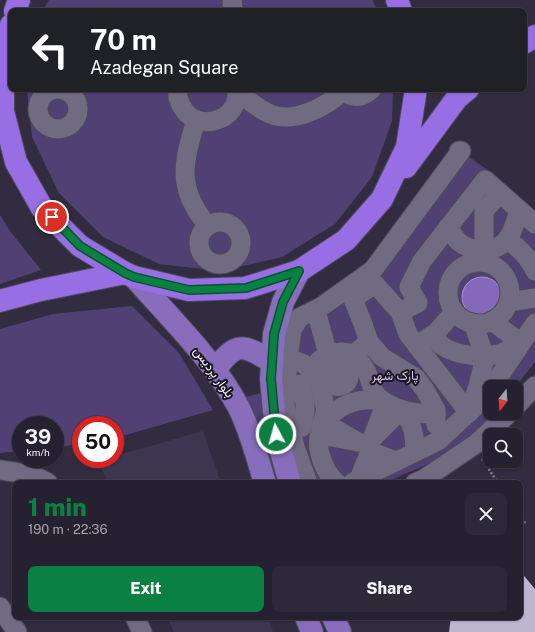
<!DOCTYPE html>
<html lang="en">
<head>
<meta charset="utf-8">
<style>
  :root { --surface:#262130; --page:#2e2938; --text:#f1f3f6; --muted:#a4a3ab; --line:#423e4c; --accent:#0b8043 }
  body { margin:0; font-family:"Public Sans",Vazirmatn,sans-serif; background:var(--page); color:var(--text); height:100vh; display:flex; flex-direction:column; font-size:15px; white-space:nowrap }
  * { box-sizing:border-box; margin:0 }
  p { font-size:13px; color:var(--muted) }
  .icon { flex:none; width:22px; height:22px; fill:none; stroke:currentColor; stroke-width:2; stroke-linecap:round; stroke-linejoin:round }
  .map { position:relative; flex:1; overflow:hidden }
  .sheet { position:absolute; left:12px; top:480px; width:511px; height:140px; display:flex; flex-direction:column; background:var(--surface); border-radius:8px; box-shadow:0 1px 3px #0004,0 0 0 1px var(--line) }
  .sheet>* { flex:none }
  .top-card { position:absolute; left:8px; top:8px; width:519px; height:84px; border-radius:8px; box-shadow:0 1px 3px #0004,0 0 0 1px var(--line); background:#202124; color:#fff; overflow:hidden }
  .needle { width:26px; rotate:197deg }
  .fabs { position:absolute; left:483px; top:380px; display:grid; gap:8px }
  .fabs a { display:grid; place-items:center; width:40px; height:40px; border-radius:8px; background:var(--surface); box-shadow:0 1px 3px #0004,0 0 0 1px var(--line); font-size:20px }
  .speed { position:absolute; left:12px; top:416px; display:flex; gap:8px; font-size:20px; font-weight:700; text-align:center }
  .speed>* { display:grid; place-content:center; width:52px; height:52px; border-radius:50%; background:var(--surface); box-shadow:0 1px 3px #0004,0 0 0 1px var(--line); line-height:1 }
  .speed small { font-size:10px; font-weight:400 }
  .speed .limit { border:6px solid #d22; background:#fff; color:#111 }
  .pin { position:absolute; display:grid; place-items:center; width:34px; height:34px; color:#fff; margin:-17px; border:2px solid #fff; border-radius:50%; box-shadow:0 1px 4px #0007 }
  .me { position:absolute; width:44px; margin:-22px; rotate:354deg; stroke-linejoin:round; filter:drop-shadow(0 0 3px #0008) }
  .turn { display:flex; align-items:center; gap:14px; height:84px; padding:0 16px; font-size:18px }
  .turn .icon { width:52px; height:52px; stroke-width:2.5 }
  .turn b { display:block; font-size:28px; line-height:34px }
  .round { display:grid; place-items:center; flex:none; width:42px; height:42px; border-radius:8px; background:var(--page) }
  .overview { display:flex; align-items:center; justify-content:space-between; height:68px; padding:0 16px }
  h1 { font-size:24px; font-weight:800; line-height:30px; color:var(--accent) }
  .cta { display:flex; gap:8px; margin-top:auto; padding:8px 16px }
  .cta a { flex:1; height:46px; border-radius:8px; background:var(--accent); color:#fff; font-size:16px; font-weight:800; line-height:46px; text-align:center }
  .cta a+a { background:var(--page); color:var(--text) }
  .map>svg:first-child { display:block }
  .built { fill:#3d3650 }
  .green { fill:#514074 }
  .water { fill:#8469bb; stroke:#a692cf }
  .building { fill:#bcb6cf }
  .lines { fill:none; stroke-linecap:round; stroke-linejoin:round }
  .minor-casing { stroke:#4e495a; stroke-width:21 }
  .major-casing { stroke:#4e495a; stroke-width:24 }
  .highway-casing { stroke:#4e495a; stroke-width:24 }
  .path { stroke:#868192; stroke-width:2.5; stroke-dasharray:2 2; stroke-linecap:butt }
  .minor { stroke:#716b82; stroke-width:19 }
  .major { stroke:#886dbc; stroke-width:22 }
  .highway { stroke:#976ee3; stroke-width:22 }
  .route-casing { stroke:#07532c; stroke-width:10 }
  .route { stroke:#0b8043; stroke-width:7 }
  .labels { text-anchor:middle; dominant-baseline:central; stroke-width:4; stroke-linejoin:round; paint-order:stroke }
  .street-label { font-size:13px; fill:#f4f1fe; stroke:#19161f }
  .park-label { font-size:13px; fill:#cfc3ef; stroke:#19161f }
</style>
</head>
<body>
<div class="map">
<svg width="535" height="632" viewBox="0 0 535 632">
  <rect width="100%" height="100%" fill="#322c40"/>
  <!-- built -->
  <g class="built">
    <polygon points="203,431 221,483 108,483 98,460 115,459 115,456"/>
    <polygon points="167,617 268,617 273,632 174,632"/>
  </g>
  <!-- green -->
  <g class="green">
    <polygon points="49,0 372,0 378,11 42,11"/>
    <polygon points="27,89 393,89 392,121 372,177 335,224 282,257 221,271 159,264 103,237 59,193 32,137"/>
    <polygon points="461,151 493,174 535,215 535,362 515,387 490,387 490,413 494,413 451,454 384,483 301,483 284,429 297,327 339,297"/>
    <polygon points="0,215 10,231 41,270 0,284"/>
    <polygon points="132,306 179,353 213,410 115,438 115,425 81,425 81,444 55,447 55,425 21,425 21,451 0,453 0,329 53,314"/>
    <polygon points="261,393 280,483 274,483 242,398"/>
  </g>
  <!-- water -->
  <circle class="water" cx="482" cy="297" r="20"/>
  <!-- building -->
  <polygon class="building" points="520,571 535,589 535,632 449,632 451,617 520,617"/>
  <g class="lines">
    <defs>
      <g id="minor">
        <polyline points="232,0 233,11"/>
        <path d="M178,89C177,95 179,102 182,107C197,134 241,121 237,89"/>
        <path d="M341,89C350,99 362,99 372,89"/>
        <circle cx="58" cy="109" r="20"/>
        <path d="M237,91C248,100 258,109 270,114C294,124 326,107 343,91"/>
        <path d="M196,120C183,164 176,188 208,226"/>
        <circle cx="220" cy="243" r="21"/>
        <path d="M448,227C451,232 455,238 459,242C471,252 495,253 506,241C513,233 516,220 519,210"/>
        <path d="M507,239C519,248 529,257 535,271"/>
        <polyline points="484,250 484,211 500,193"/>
        <circle cx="479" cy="293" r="31"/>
        <polyline points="509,302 535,298"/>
        <polyline points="316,311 328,354"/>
        <polyline points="400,312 408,334 469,413 478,386 485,357 502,353 521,343 492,321"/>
        <polyline points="433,336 454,312"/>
        <polyline points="369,342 382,357 416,378 425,390 436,410 436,425"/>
        <path d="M417,346L432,335C435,338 438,342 441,345C453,354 471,356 485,357L473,323"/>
        <polyline points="288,358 292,330 299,318 321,307 373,270 461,151 459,151"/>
        <path d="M332,370C320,398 364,385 343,369H334"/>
        <path d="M311,371C318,360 326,352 340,352C354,351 363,363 368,375C372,384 370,389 378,397C394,411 416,414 436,414"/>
        <polyline points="319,380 326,410 321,427"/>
        <path d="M300,384C306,402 307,408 302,427"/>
        <polyline points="492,387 535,323"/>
        <polyline points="385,405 372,439 399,412"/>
        <polyline points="516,406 535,386"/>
        <polyline points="320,435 358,442 325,423"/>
        <polyline points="0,470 33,475 48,483"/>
        <polyline points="359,479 370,451 396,461"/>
        <polyline points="308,483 295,447 285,405 288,358 304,364 319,380 369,342 363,324 353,299 375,284 400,312 418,303 409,287 422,261 485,180 535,224"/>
        <path d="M337,483C328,476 323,465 320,454C311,423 343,397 374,400C379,401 385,405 390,408C395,410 401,412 404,415C414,423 415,440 415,452"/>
        <polyline points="352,483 438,441 478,404"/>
        <polyline points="415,483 424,479 477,443 509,413"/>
        <polyline points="0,607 17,632"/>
        <polyline points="135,617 142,632"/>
      </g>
      <g id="major">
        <path d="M134,277C170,318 214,360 239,408C251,432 257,458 265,483"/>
        <path d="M215,370C236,341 243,344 272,362"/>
        <polyline points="290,483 276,434 271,379 274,334 283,302 299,271"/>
        <polyline points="306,617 312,632"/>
        <polyline points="333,617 340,632"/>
      </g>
      <g id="highway">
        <polyline points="397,0 401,11"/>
        <polyline points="15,11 19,0"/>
        <polyline points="11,25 3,58 3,111 16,162 42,208 80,246 125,273 134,277 189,290 245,288 299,271 346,240 382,199 407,147 416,89"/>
        <polyline points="524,43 535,36"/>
        <polyline points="406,167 457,98 468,89"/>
        <polyline points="0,301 41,290 125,273"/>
      </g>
    </defs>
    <!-- minor casing -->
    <use href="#minor" class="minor-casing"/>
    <!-- major casing -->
    <use href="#major" class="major-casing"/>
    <!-- highway casing -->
    <use href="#highway" class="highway-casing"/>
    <!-- path -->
    <g class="path">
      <polyline points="482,459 498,483"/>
      <polyline points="520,515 525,523"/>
    </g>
    <!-- minor -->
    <use href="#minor" class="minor"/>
    <!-- major -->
    <use href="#major" class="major"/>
    <!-- highway -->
    <use href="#highway" class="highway"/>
  </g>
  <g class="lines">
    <defs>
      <polyline id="route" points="52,217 80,246 125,273 134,277 189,290 246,288 299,271 283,302 274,334 271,379 276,434"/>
    </defs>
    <!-- route casing -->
    <use href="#route" class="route-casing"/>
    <!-- route -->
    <use href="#route" class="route"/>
  </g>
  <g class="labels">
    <!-- street labels -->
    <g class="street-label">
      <text transform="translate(214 372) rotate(54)">بلوار پردیس</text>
    </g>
    <!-- park labels -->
    <g class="park-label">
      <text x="395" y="375">پارک شهر</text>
    </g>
  </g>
</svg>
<div class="fabs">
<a><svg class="needle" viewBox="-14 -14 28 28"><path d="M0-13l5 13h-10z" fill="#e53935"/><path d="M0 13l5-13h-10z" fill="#a4a3ab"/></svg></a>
<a><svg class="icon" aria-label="search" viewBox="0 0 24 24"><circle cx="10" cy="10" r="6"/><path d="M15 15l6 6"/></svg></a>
</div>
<div class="speed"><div>39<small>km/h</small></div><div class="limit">50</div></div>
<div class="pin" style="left:52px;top:217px;background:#d93025"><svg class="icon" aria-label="arrive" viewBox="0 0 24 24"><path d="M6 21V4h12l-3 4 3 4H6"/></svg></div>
<svg class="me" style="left:276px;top:434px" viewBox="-20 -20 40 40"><circle r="17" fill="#0b8043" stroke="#fff" stroke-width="3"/><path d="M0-11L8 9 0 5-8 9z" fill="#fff"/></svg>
<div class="top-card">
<div class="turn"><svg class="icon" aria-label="left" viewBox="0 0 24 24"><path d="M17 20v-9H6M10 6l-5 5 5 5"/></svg><div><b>70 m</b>Azadegan Square</div></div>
</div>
<section class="sheet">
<div class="overview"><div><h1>1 min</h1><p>190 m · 22:36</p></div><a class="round"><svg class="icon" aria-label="close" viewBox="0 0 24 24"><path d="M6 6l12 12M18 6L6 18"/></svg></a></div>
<div class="cta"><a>Exit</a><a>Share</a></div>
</section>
</div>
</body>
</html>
